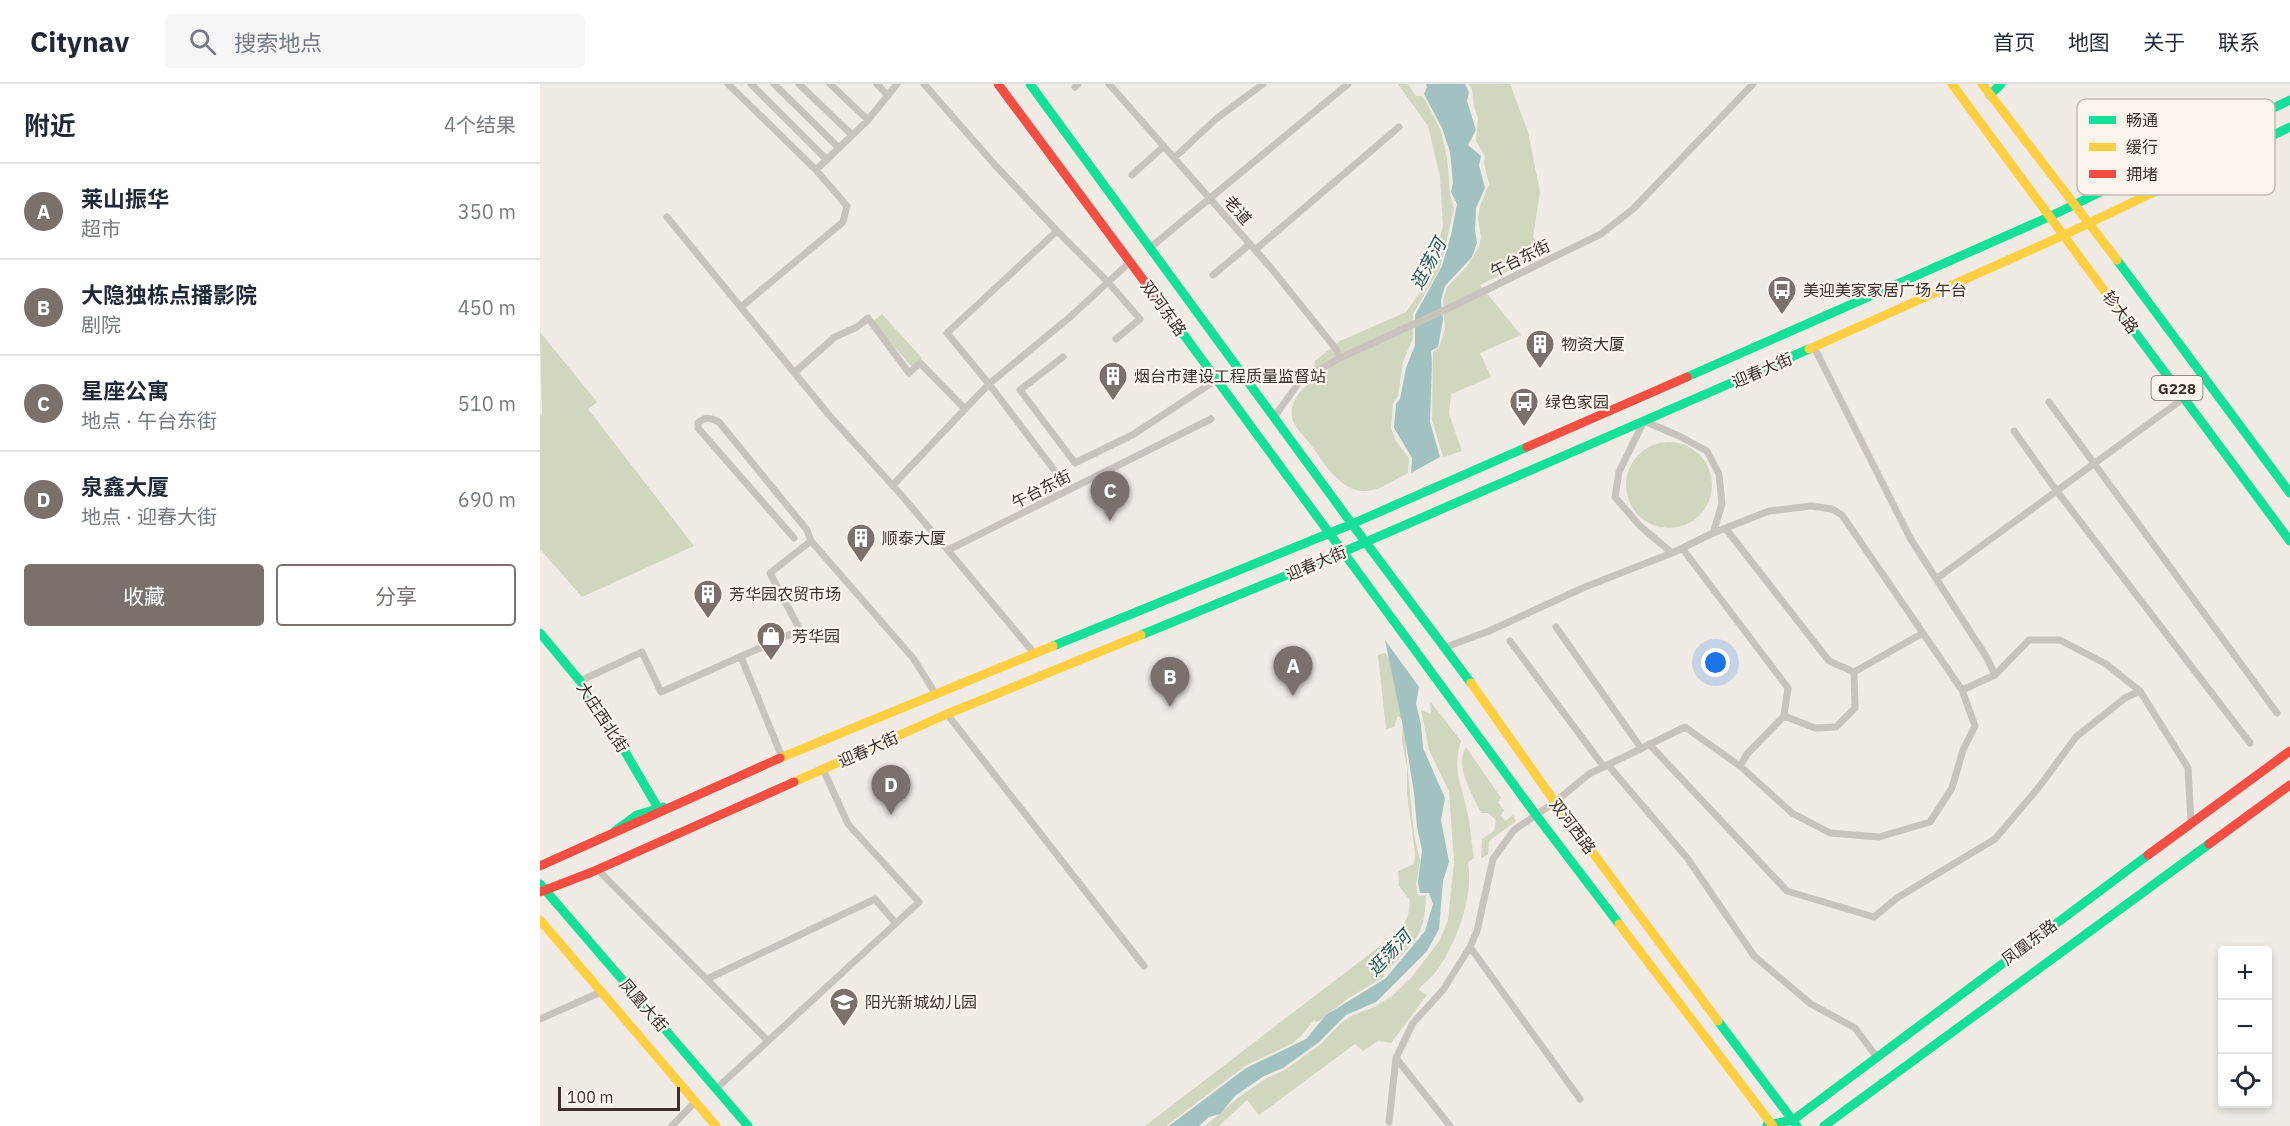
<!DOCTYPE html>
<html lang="zh">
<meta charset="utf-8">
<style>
:root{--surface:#fff;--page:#f6f6f7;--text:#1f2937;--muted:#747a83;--line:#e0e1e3;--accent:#7a716c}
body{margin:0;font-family:"IBM Plex Sans","Noto Sans SC",sans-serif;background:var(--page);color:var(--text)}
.controls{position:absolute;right:18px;bottom:18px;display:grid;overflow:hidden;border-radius:6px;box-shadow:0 3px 9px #0003}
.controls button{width:54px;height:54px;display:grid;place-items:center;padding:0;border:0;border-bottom:2px solid var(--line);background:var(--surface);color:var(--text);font:30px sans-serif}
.scale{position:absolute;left:18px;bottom:15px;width:122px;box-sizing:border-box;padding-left:6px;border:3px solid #3b302b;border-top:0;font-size:16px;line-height:21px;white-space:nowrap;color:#3b302b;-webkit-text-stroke:4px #fbf5ee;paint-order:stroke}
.you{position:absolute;left:1176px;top:579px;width:21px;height:21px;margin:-15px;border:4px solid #fff;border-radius:50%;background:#1a73e8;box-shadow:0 0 0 9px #1a73e833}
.badge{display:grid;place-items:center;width:39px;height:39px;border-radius:50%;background:var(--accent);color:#fff;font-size:20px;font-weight:700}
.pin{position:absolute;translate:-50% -50px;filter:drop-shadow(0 2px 3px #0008)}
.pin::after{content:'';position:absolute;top:32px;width:21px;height:18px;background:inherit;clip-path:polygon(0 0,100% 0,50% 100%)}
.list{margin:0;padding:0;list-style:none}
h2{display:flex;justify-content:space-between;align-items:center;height:78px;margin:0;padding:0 24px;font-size:26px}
h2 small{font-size:20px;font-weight:400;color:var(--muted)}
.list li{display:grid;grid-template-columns:39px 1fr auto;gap:18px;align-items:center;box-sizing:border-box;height:96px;padding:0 24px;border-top:2px solid var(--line)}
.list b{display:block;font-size:22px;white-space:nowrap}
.list p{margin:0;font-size:20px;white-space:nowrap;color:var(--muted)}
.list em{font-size:20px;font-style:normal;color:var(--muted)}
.actions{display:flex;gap:12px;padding:18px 24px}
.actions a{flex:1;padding:14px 0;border:2px solid var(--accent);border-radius:6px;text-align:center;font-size:21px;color:var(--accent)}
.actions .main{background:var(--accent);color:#fff}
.icon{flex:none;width:33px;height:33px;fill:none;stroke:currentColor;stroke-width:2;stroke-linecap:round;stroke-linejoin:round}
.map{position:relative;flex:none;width:1750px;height:1042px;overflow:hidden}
header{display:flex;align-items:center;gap:36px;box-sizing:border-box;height:84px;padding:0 30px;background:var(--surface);border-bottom:2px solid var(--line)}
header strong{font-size:28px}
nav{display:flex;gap:33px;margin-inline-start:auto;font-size:21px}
.search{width:420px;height:54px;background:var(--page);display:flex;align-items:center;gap:15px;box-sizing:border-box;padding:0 21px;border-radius:6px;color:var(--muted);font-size:22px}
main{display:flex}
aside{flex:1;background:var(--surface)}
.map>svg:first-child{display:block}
.green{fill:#d1d6bf}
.water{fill:#a1c2c1}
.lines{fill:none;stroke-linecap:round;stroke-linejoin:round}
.street{stroke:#c9c3be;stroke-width:7}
.fast{stroke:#16e098;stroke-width:9}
.slow{stroke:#ffcf43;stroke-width:9}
.jam{stroke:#f24e42;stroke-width:9}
.labels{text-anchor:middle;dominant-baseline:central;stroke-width:4.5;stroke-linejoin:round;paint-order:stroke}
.shield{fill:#fbf5ee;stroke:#756b66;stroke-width:1.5}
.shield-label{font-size:15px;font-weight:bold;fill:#3b302b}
.street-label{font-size:16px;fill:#3b302b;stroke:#fbf5ee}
.poi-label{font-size:16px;fill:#3b302b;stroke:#fbf5ee;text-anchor:start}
.water-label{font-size:18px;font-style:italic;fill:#1f5a5e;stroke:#fbf5ee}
.key{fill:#fbf5ee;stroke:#c1bab4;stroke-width:1.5}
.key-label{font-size:16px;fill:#3b302b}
</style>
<header>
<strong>Citynav</strong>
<div class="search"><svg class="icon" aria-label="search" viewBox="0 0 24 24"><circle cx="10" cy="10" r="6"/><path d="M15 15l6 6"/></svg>搜索地点</div>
<nav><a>首页</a><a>地图</a><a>关于</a><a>联系</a></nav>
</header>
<main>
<aside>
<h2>附近<small>4个结果</small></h2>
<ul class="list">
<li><span class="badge">A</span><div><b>莱山振华</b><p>超市</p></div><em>350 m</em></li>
<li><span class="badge">B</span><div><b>大隐独栋点播影院</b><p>剧院</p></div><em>450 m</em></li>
<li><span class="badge">C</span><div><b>星座公寓</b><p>地点 · 午台东街</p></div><em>510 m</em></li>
<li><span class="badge">D</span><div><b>泉鑫大厦</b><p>地点 · 迎春大街</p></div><em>690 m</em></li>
</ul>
<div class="actions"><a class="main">收藏</a><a>分享</a></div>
</aside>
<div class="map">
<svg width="1750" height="1042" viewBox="0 0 1750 1042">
<rect width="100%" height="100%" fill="#f0ebe5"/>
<path class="green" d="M858,0h10l8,12h7l18,35 6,26 3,38 4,14 -14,59 -27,46v24l-10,24 -5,34 -5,7 -2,25 5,13 13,17 -1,15c-13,6 -28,18 -43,18 -26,1 -43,-32 -57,-50 -4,-5 -11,-12 -14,-18 -8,-17 6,-34 19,-42l2,-20 25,-20 66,-29 14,-20 15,-38 8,-28 -3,-49 -12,-51z
M929,0h41l18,48 12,60 -7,45 10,17 -63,31 41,50 -41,18 11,24 -40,17 -2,20 13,37 -19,6 -11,-37 1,-68 6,-4 6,-20 -2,-28 4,-13 21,-22 11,-18 2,-10 -3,-19 2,-12 9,-22 -5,-21 1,-7 -9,-15 2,-24 -4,-10 -2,-18z
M342,230l40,44 -10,9 -40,-45z
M0,248l57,70 -9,7 106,137 -112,51 -42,-48v-133l2,-2z
M1086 401a43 43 0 1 1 86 0a43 43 0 1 1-86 0Z
M845,569l8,12 14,53 -1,34 8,82 6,27 -4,24 2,11 8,-1c-1,41 -10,44 -37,74l-5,2v6l-37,22 -29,23 -4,-2 -13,16 -8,7 -48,23 -79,60h-21l252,-193c10,-10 12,-19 13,-33l-11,-14 -1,-15 16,-7 1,-11 -8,-59v-27l-5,-26 1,-22 -5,-3 -4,11 -8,2 -8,-74z
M890,617l31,40c-9,29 0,42 6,70 4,15 4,31 7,47l-6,4c6,34 -11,79 -30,107 -5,7 -13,14 -20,20l9,6 -36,48 -13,-2 -15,10 -8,-7 -96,71 -12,-15 -28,26h-14l34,-29 28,-19 18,-8 36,-26 20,-21 12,-8 21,-8 18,-11 19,-18 29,-38 8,-20 6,-58 -5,-71 -20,-41 -8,-40 10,4z
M926,663l35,51 -3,4 6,8 -3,6 4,5 8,-6 3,6 -27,20 -1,14 -7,3 1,-19 12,-8 2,-11 -8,-7h-7c-8,-18 -27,-47 -15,-66z"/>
<path class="water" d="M886,0h39l4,8 -2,9 9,29 -8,15 13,11 -2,9 6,23 -9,20 -1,22 2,13 -5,14 -27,29 -4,14 2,20 -5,27 -7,4 1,12 -2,59 10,35 -29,16 1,-15 -18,-30 2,-24 4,-5 6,-31 9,-23v-30l27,-49 9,-31 6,-31 -6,-12 2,-9 -3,-31 -8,-24 -18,-34 3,-7z
M845,556l34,47 -3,17 5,20 2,24 22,50 -4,22 8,42 -6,19 -4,48 -12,22 -51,51 -30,13 -28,28 -35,25 -19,8 -29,20 -15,18 -11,3 -10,9h-30l77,-58 60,-29 20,-24 60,-37 39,-47 8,-27 -4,-11h-9l-2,-11 4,-32 -5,-23 -3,-34 -9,-56z"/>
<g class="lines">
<path class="street" d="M188,0l88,86 31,36 -4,16 -102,85
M211,0l76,76
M234,0l65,64
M259,0l53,51
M290,0l38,36
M337,0l11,12
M384,0l71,81 62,66 -110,102 42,51 81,-67 38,-35 -51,-51
M569,0l162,184 65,81 4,9
M535,3l3,-3
M634,74l42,-39 47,-35
M276,86l52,-50 29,-36
M592,91l32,-29
M127,133l162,198 75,83 130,155
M611,163l197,-163
M715,166l144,-123
M673,191l37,-31
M576,255l24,-20 -32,-37 22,-20
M523,273l-43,33 55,73 59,-29 82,-54
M255,288l40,-35 22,-10 11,-9 41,55 11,-10 45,46 -72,76
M1509,318l228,311
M425,325l24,-25 75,99
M735,332l25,-35 40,-23 109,-50 152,-74 32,-25 120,-125
M1474,347l42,59 194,253
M1186,445l103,132 25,11 69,-39
M254,454l-96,-110v-5c8,-7 12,-5 21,-1l88,108 4,11 102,117 22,35
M408,466l263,-131
M1132,469l-32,-27 -25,-29 4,-25 25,-51 35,15 28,15 12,23 3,30 -9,29
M1396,495l248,-181
M1016,543l85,121
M970,557l94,126
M906,563l43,-16 96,-44 87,-34 41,-20 56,-22 42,-5 21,3 10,6 120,175 33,-15 -8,-17 -77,-120 -96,-191
M201,573l41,100
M40,597l62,-29 19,40 139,-62 -30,-57 41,-32
M1600,607l48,77 3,54
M407,630l197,252
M1244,632l31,12 21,-1 19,-19 -1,-36
M1109,660l138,147 87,26 23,-19 98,-59 44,-52 37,-50 49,-39 15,-7 -34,-27 -46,-24h-31l-34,35
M1068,681l80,94 66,97 57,48 44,24 21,28
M1200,682l52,47 38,20 49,4 51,-15 22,-34 11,-38 12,-24 -13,-36
M57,785l168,169
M930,863l110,152
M167,895l168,-80 18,21
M0,935l61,-27
M177,1004l202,-186 -71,-78 -25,-55
M849,1038l7,-64
M132,1042l23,-24
M910,1042l-54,-68 17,-35 30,-33 27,-43 7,-16 16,-72 21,-29 41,-28 34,-28 96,-47 55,39 7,-12 37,-38 4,-28 -106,-140"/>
<path class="fast" d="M490,0l322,440 119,159
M1450,11l11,-11
M1612,109l138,-66
M1577,176l173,233
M1577,224l173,233
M633,236l363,495 83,109
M1147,293l364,-161 239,-116
M0,549l40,48 30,45 48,82
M601,551l202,-83 466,-203
M513,562l299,-122 175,-77
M75,747l22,-16 26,-8
M0,800l208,242
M1178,937l79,105
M1227,1041l26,-5 355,-265
M1284,1042l385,-282"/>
<path class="slow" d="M1412,0l165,224
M1442,0l135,176
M1269,265l255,-114 88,-42
M931,599l84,119 163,219
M240,674l273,-112
M254,698l153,-68 194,-79
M0,836l176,206
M1079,840l154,202"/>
<path class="jam" d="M458,0l175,236
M987,363l160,-70
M1669,760l81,-59
M1608,771l142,-104
M0,782l240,-108
M0,808l52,-20 202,-90"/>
</g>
<defs>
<g id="bus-pin" transform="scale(1.5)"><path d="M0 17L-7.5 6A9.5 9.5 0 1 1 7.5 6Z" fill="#7a716c" stroke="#fbf5ee"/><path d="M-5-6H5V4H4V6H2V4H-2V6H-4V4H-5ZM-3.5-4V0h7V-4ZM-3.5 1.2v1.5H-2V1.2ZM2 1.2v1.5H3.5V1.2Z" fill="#fff"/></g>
<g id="building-pin" transform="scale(1.5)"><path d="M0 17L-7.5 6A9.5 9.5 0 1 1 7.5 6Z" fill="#7a716c" stroke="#fbf5ee"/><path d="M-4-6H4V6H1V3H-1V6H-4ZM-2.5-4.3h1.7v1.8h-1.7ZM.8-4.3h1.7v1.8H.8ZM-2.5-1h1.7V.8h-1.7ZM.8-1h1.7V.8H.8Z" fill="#fff"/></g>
<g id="shop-pin" transform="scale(1.5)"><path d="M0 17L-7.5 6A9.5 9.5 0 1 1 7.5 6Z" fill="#7a716c" stroke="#fbf5ee"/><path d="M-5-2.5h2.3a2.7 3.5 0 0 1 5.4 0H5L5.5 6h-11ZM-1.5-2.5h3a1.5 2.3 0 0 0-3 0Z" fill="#fff"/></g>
<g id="school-pin" transform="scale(1.5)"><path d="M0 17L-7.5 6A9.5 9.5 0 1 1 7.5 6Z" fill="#7a716c" stroke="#fbf5ee"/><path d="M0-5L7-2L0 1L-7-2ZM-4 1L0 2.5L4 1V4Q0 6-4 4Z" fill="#fff"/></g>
</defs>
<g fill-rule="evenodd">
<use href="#bus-pin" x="1242" y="206"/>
<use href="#building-pin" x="1000" y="260"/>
<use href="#building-pin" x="573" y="292"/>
<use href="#bus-pin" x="984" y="318"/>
<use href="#building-pin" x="321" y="454"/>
<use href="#building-pin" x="168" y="510"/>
<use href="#shop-pin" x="231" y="552"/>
<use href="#school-pin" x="304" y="918"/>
</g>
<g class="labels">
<rect class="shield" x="1611.5" y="292" width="51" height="24" rx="4.5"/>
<g class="shield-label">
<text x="1637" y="304">G228</text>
</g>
<g class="street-label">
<text transform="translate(698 126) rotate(49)">老道</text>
<text transform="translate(980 174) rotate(-26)">午台东街</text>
<text transform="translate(624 224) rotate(54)">双河东路</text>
<text transform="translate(1581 228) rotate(54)">轸大路</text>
<text transform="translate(1222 286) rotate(-23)">迎春大街</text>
<text transform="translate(501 405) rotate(-27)">午台东街</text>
<text transform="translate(776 479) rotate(-23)">迎春大街</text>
<text transform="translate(63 633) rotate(57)">大庄西北街</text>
<text transform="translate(328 665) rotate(-24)">迎春大街</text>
<text transform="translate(1033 742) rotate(53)">双河西路</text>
<text transform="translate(1489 858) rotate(-37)">凤凰东路</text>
<text transform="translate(104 921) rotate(49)">凤凰大街</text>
</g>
<g class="poi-label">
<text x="1263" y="206">美迎美家家居广场 午台</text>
<text x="1021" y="260">物资大厦</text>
<text x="594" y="292">烟台市建设工程质量监督站</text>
<text x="1005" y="318">绿色家园</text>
<text x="342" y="454">顺泰大厦</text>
<text x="189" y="510">芳华园农贸市场</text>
<text x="252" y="552">芳华园</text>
<text x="325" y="918">阳光新城幼儿园</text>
</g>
<g class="water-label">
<text transform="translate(888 180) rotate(-62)">逛荡河</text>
<text transform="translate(849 869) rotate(-47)">逛荡河</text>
</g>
</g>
<rect x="1537" y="15" width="198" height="96" rx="9" class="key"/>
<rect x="1549" y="32" width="27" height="8" fill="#16e098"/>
<rect x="1549" y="59" width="27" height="8" fill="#ffcf43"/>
<rect x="1549" y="86" width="27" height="8" fill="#f24e42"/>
<g class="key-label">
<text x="1586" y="42">畅通</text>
<text x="1586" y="69">缓行</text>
<text x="1586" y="96">拥堵</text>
</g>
</svg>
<div class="controls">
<button>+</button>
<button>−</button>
<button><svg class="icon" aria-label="locate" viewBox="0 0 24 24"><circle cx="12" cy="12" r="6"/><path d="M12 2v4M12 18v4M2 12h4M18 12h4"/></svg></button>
</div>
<div class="scale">100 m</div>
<div class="you"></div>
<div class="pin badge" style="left:753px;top:612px">A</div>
<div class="pin badge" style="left:630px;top:623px">B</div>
<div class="pin badge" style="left:570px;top:437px">C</div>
<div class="pin badge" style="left:351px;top:731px">D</div>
</div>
</main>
